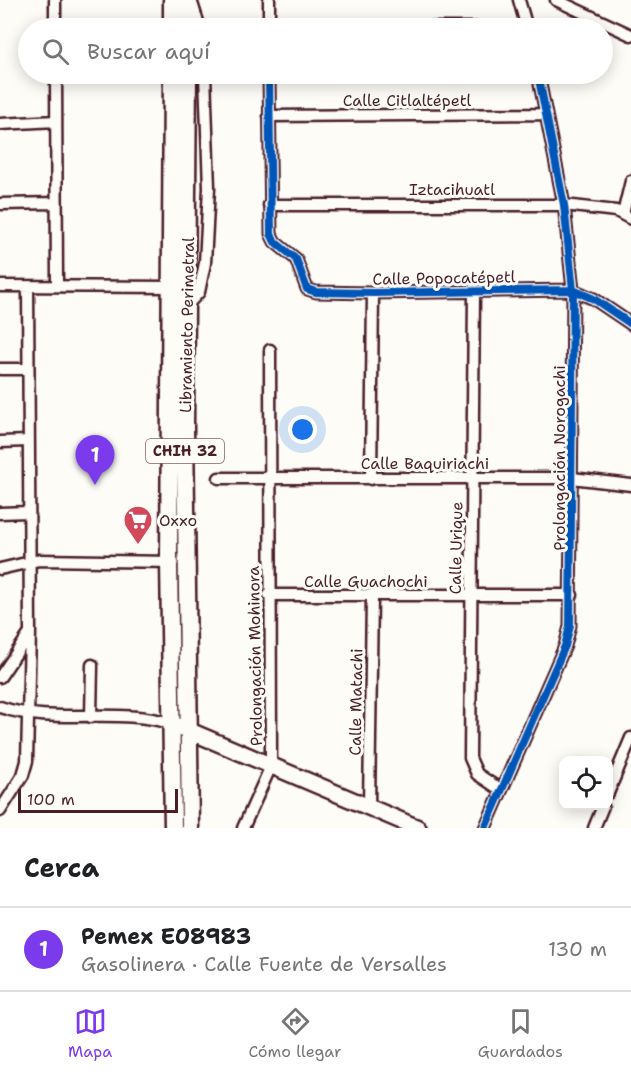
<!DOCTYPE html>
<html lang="es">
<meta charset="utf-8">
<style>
:root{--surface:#fff;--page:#f6f6f6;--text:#202124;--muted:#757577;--line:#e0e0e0;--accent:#7c3aed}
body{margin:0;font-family:"Shantell Sans",sans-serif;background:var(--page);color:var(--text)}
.controls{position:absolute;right:18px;bottom:18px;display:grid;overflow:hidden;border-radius:12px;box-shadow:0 3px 15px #0003}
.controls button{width:54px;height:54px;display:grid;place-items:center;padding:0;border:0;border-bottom:2px solid var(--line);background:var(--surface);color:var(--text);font:30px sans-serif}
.scale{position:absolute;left:18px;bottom:15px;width:160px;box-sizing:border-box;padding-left:6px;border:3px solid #4a1f2b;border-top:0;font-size:16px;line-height:21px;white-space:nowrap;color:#4a1f2b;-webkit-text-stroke:4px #fdfcf7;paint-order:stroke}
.you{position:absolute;left:303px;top:430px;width:21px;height:21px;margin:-15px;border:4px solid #fff;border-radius:50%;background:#1a73e8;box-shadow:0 0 0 9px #1a73e833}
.badge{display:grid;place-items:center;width:39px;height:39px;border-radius:50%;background:var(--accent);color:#fff;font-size:20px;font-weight:700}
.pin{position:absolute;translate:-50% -50px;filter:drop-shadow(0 2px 3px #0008)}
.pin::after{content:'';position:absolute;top:32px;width:21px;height:18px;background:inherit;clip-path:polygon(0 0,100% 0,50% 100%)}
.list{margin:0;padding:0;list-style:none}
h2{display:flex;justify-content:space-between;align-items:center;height:78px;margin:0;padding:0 24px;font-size:26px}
h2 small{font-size:20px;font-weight:400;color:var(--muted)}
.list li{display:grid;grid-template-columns:39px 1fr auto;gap:18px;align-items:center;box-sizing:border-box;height:84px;padding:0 24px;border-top:2px solid var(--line)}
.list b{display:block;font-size:22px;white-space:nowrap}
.list p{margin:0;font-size:20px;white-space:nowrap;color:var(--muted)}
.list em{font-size:20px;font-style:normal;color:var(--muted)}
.icon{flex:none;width:33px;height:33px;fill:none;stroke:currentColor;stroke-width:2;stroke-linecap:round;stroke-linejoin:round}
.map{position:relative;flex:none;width:631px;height:828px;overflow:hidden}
.search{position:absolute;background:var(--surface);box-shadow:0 3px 15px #0003;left:18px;right:18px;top:18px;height:66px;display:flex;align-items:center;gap:15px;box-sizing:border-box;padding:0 21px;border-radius:33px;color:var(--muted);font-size:22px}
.sheet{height:162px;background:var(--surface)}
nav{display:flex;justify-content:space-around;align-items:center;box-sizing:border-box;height:84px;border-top:2px solid var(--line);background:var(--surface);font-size:16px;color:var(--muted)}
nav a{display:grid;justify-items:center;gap:3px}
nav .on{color:var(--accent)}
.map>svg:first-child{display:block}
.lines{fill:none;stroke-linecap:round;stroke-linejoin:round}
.street-casing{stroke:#4a1f2b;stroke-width:15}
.secondary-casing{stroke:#4a1f2b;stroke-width:20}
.primary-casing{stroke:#4a1f2b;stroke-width:21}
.street{stroke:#fdfcf7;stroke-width:10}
.secondary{stroke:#fdfcf7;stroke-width:15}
.primary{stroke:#fdfcf7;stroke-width:16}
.cycleway-casing{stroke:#fdfcf7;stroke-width:11}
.cycleway{stroke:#0057b8;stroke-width:8}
.labels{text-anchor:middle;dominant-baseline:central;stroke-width:6;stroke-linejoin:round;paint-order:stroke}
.shield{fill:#fdfcf7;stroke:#806168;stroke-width:1.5}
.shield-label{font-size:15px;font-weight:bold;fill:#4a1f2b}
.street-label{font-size:16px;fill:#4a1f2b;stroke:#fdfcf7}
.poi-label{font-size:16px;fill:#4a1f2b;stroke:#fdfcf7;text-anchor:start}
</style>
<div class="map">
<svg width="631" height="828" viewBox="0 0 631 828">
<rect width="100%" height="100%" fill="#fdfcf7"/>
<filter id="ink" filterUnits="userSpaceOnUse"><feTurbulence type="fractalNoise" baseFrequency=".0167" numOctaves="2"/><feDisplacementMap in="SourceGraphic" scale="12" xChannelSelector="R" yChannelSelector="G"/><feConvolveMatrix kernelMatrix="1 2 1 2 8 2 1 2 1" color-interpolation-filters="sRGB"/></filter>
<g filter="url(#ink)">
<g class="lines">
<g class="street-casing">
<path id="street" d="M55,0v28
M191,0l9,28
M519,0l8,28
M556,0l75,35
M269,28h123
M269,28v-28
M421,28h105
M56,74l1,212
M269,74l2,160 4,8 21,17 11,30 9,3 57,1 200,-3 21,9 37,25
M269,116l277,-2
M0,124l56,-3
M0,204l56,-1
M269,205h295l52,6 15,8
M623,214l8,-33
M0,286l174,1
M474,292l-4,466 7,16 24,16
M187,305l12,-13 6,-29 4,-75 -4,-114
M0,369h27
M0,442l28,-1
M219,478h353l59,7
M371,479l2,-186
M0,513l27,-1
M0,569l39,-9 134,2
M269,595h303
M0,677l30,-44
M0,707c56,19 117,-1 173,17
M91,717l1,-52
M608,793l23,-55
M369,807l3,-210
M0,811l23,-36 4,-14 3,-129 -2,-345
M243,828l28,-62 -1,-416
M485,828l80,-182 5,-20 3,-336 -9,-85 -26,-131
M594,828l9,-22"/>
</g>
<g class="secondary-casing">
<path id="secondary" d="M178,726l240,102"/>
</g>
<g class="primary-casing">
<path id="primary" d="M172,0v28
M187,0l1,28
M172,74l-3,488 4,266
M188,74l-3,354 5,400"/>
</g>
<use href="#street" class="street"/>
<use href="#secondary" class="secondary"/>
<use href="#primary" class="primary"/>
<g class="cycleway-casing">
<path id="cycleway" d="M269,74l2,160 4,8 21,17 11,30 9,3 57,1 200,-3 21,9 37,25
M485,828l80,-182 5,-20 3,-336 -9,-85 -26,-131"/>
</g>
<use href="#cycleway" class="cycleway"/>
</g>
</g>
<defs>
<g id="supermarket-pin" transform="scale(1.5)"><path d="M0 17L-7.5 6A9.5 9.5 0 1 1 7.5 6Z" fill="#d1495b" stroke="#fdfcf7"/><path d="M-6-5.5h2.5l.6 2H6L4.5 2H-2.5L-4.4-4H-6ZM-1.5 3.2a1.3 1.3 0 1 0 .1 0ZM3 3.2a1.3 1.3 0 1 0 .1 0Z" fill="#fff"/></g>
</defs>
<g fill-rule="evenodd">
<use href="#supermarket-pin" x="138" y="520"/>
</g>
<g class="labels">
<rect class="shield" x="146" y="439" width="78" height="24" rx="4.5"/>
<g class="shield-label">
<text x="185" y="451">CHIH 32</text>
</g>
<g class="street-label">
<text x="407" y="100">Calle Citlaltépetl</text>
<text x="452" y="189">Iztacihuatl</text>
<text transform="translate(444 278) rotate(-1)">Calle Popocatépetl</text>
<text transform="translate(187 325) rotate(-89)">Libramiento Perimetral</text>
<text transform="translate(559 458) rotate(-90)">Prolongación Norogachi</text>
<text x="425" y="463">Calle Baquiriachi</text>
<text transform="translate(456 548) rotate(-89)">Calle Urique</text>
<text x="366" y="581">Calle Guachochi</text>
<text transform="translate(255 656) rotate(-91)">Prolongación Mohinora</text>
<text transform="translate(356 702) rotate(-89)">Calle Matachi</text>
</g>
<g class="poi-label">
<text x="159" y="520">Oxxo</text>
</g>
</g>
</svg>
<div class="controls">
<button><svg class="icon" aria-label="locate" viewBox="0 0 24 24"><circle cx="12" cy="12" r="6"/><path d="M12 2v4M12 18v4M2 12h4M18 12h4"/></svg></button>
</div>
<div class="scale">100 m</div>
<div class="you"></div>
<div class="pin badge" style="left:95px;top:485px">1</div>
<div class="search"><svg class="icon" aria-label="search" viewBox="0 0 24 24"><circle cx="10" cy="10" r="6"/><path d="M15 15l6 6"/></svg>Buscar aquí</div>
</div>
<section class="sheet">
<h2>Cerca<small></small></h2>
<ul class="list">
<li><span class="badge">1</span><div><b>Pemex E08983</b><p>Gasolinera · Calle Fuente de Versalles</p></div><em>130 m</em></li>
</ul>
</section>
<nav>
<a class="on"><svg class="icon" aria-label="map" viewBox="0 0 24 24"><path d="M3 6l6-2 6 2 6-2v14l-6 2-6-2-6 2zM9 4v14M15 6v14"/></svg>Mapa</a>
<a><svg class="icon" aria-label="directions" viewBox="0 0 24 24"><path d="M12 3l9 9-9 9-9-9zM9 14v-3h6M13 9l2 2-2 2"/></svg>Cómo llegar</a>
<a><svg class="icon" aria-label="saved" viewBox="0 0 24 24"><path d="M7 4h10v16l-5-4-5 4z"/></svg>Guardados</a>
</nav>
